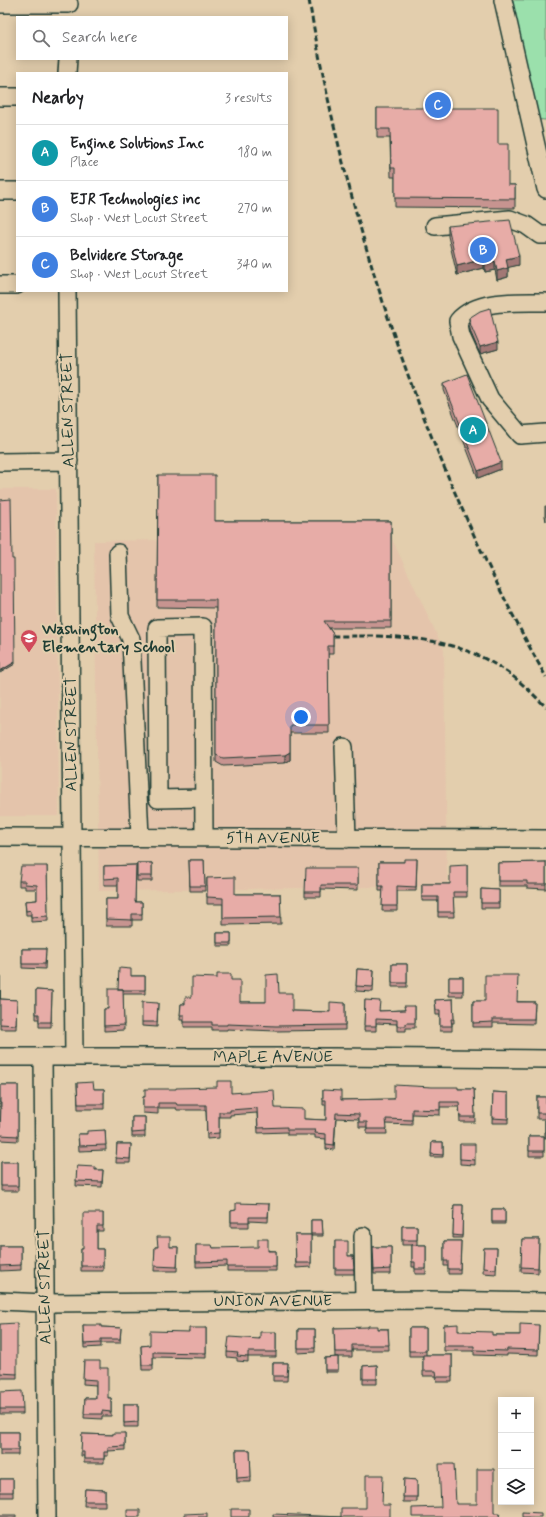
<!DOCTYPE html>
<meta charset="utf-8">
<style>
:root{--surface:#fff;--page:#f2f2f2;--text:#202124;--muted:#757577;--line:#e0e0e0;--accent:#d1495b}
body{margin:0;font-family:Mynerve,sans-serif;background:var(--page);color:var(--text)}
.controls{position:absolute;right:12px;bottom:12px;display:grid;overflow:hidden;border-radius:0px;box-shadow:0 2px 10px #0003}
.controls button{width:36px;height:36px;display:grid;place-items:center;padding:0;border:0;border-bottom:1px solid var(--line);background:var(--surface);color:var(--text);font:20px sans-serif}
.you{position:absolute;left:301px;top:717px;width:14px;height:14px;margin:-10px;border:3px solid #fff;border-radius:50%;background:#1a73e8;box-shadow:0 0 0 6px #1a73e833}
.badge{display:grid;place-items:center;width:26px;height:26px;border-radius:50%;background:var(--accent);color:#fff;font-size:13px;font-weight:700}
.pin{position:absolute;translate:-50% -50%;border:2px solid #fff;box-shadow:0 1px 4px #0006}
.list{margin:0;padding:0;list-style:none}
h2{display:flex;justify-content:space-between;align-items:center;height:52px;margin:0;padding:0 16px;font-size:17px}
h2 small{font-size:13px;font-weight:400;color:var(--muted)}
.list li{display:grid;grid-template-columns:26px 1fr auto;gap:12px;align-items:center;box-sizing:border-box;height:56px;padding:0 16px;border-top:1px solid var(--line)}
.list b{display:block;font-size:15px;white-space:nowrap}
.list p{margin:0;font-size:13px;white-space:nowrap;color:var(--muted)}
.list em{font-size:13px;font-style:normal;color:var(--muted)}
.icon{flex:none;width:22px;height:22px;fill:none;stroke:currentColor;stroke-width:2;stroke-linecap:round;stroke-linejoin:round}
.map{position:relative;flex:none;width:546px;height:1517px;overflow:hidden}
.search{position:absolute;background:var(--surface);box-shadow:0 2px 10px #0003;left:16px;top:16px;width:272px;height:44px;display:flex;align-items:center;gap:10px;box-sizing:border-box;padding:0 14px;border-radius:0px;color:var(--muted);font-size:15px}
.panel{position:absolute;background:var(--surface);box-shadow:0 2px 10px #0003;left:16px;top:72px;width:272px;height:220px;border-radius:0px}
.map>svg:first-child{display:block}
.built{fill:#e4c4ab}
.green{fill:#9be0ac;stroke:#5d8e70}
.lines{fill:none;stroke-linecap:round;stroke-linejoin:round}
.minor-casing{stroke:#1f3d34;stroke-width:20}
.minor{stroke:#e3cead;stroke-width:17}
.rail{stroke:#1f3d34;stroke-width:3;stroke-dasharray:6 3;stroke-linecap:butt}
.wall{fill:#c79490;stroke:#1f3d34}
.shaded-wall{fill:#a27875;stroke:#1f3d34}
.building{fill:#e7aca7;stroke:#1f3d34}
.labels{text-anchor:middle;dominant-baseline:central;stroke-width:4;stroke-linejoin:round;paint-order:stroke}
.street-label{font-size:16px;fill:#1f3d34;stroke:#e3cead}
.poi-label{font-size:16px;font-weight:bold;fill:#1f3d34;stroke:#e3cead;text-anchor:start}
</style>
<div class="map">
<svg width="546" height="1517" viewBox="0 0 546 1517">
<rect width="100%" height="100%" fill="#e3cead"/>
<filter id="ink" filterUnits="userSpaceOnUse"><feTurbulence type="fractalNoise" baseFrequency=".025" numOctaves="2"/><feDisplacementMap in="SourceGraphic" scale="8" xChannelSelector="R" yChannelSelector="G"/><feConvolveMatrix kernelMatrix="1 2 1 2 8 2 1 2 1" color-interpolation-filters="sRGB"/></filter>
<g filter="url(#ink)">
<path class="built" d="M0,489h56l3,327h-59z
M391,537l53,113 3,236 -348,5 -5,-350z"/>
<path class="green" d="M503,0h43v120l-16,-1z"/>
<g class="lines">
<g class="minor-casing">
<path id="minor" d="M503,0l43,189
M0,4h69
M67,73l1,-14
M0,97h17
M0,191h17
M435,226l75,-7 16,6 14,10h6
M0,285h17
M67,291l7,766
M546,302c-26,0 -70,-3 -88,19l3,15 29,63 30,36 26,-2
M0,462l69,-1
M118,553l2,63 11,23 9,198
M344,747l3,92
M204,798l-46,1 -1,-171 46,-1 1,211
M0,837l546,2
M0,1057h335l211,2
M43,1057l4,460
M363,1236l1,64
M0,1301l45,2 384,-3 117,2"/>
</g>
<use href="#minor" class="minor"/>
<path class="rail" d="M309,0c40,237 120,467 237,677
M323,636c68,0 128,-4 187,38 13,10 25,22 36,33"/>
</g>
<path class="wall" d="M377,108l121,36 10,41h7v23l-120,-1v-30h-4l-1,-39h-13z
M448,226l71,39 -11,2v10l-11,3 -2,-10 -10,2 -1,-4 -27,7 -9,-39z
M469,318l29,31 -18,5 -9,-21 -2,-8z
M444,383l57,86 -23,9 -34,-88z
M158,475l57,46h176v107h-62l4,6v20h-5l1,79h-39v27l-5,3 -62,3 -7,-4v-154l-59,-1z
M545,506h1v15l-1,-5z
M417,859l-1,32h-19v20h-15l1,-20h-4v-29h25z
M189,860h15l1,31h-15z
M546,862v27l-19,-1v-2h-29v-23z
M137,863h15v18h-15z
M136,865l-1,37h7v18h-10v6h-26v-27h12v-14h-14v-19z
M467,865v32h-14l1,20h-16v-16h-16v-17h28z
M47,866l1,55 -17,1v-7h-5l-1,-14 12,-1v-11h-12v-3h-6v-5z
M358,868v22l-37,-1v8h-16v-5z
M207,878l28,16h45l1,30 -58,1v-21h-16z
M481,889l18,1v18h-18z
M217,933h14v13h-14z
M22,949h24l-1,20 -23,-1z
M392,964h15v23h-15z
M357,969l17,1 -1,22 -17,-1z
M0,976v23l17,1 -1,29h-16z
M131,976h14v18h-22l1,36 -20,1v-22h4l10,-20z
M449,977h14v19h-14z
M231,980l9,22h26l13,-9 13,18 38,1 15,-9v27l-69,1 -49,-2v1h-15v-3h-28v-7h-4l1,-16h4l7,-7z
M36,990l16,1 -1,36h-12v-8h-3z
M453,999l1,24h-2v8h-12v-16h-4l-1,-15z
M365,1000l15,11 24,-1 11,-4v22h-9v3h-9v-7l-21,-1v8h-12z
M473,1001l62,1 -1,22 -41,-1v4h-20z
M158,1003l-1,24 -15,-1v-4z
M77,1083l17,6h10v20h-26z
M0,1085h18v56l-18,-1z
M458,1089h16l1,33h-15l-1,-15h-19v8l-28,-1v11l-26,-1 1,10h-20v-7h-8v-8l-23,-1 -2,32 -8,-1v-10l-11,-1v-3h-28v-3l-29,1 -1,-20 -27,2v2h-11v21l-12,1 -1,-29h-29l-1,-2h-18v6l-15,-1v-16l88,-4 44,15 29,11 22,1v-15h-3v-15l18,10 53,-1z
M493,1092l15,1v30h-16z
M537,1097h9v41h-1v-19h-8z
M132,1117h13v20h-13z
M105,1130l1,20 -27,1 -1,-17h9z
M529,1136h15v20h-15z
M432,1142h11v15h-12z
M117,1144h14l-1,19h-14z
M460,1144l15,16v5l-15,-1z
M1,1162h17v29h-17z
M77,1166l18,4h8l-1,17 -26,-1z
M269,1204l-1,18 -19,-1v6h-18v-16l5,-1z
M454,1205h9l-1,33h-9z
M492,1209h13v15h-13z
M103,1213v18h-6v18h6v22h-22v-22h2z
M311,1220h11l1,16h-12z
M402,1226h15v19h-15z
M295,1235h16v32l-15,1z
M522,1239h17l-1,34 -17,-1z
M335,1241l13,15h5l1,18h-19z
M444,1241h17l-1,33h-12v-8h-4z
M196,1245l17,3 63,3v20h-49v-5l-31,1z
M412,1245h14v29h-11v-7h-3z
M0,1246h21v24l-21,1z
M155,1247h23l-1,24h-23z
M373,1247h18v27h-17z
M484,1248h13l-1,26 -13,-1z
M0,1324l17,50v4h-17z
M83,1325l18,2 20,1 -1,15h-19v4l-17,1z
M444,1325l14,6 34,4h28l19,-10 -1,30 -31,-1v2l-33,-1v-4h-30z
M206,1328v30l-53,-1v13h-11l-1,-24 9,-1 39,-13z
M334,1328l54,1 1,21h-37v7h-17z
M409,1328h17v27h26v27h-15l-1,-6h-13v-20h-14z
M298,1329h17v23l-17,1z
M276,1332v25h-28v5l-11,-1v-3l-10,-1v-5z
M338,1357v15h-13v-14z
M84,1361l16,7 8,30h3v18h-9v3l-18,-1 1,-20h11v-13l-13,-1z
M273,1363h15l-1,18h-14z
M377,1365v19h-14v-18z
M0,1392l23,17v5h-23z
M124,1404h14v23h-14z
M0,1432h18v23h-18z
M125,1433v17l-17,1v5h-4v7h-20v-7h-3l1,-22 31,1z
M236,1450h14l1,32h-14z
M0,1479h13v18h-13z
M404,1479l13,1v22h-14z
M85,1489l20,1v16h-21z"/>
<path class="shaded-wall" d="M519,256v9l-13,3v-9z
M484,259v9l-27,7v-9z
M495,261v9l-10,2v-9z
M508,268v9l-11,3v-9z
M498,342v7l-18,5v-7z
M501,462v7l-23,9v-7z
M15,662v2l-15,9v-2z
M290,752v8l-5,3v-8z"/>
<path class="building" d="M377,108h121v36h10v41h7v14l-120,-1v-30h-4l-1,-39h-13z
M510,220l9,36 -13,3 2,9 -11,3 -2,-10 -10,2 -1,-4 -27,7 -9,-40z
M490,308l8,34 -18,5 -9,-21 -2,-8 11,-7z
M467,374l34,88 -23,9 -34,-88z
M158,475h57v46h176v100h-67l9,13v12h-5l1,79h-39v27l-5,3 -62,3 -7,-3v-155h-59z
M11,499l1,60h2l1,103 -15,9v-171z
M404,859h13l-1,28 -19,-1v20h-15l1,-20h-4v-24h25z
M189,860h15l1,26h-15z
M546,862v22h-19v-3h-29v-18z
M137,863h15v13h-15z
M136,865l-1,37h7v12h-10v6l-26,-1v-20h12v-21l-14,1v-13z
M467,865v27h-14l1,20h-16v-15h-16v-13h28v-18z
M21,866h26l1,50 -17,1v-7l-5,1 -1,-10 12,-1v-15l-12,-1v-3h-6z
M306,868h52v17h-37v7h-16z
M235,877v17h45l1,23 -58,1v-20l-16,-1v-19z
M481,889l18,1v13h-18z
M217,933h14v10h-14z
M22,949h24l-1,15h-23z
M392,964h15v19h-15z
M119,968l12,1v7h14v14h-22v-1h-5z
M357,969l17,1 -1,17 -17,-1z
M217,974h14v6h9v22h26v-27l12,-1 1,19h13v18l38,1v-10l15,1v22l-69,1 -49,-2v1h-15v-3h-28v-7h-4l1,-11h4v-7h7v-20l25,1z
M485,975h33l-1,27h18l-1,17h-41v3l-20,1v-22h12z
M0,976v23l17,1 -1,25 -16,-1z
M449,977h14v14h-14z
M108,989h15l1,36 -20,1v-17h4z
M36,990l16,1 -1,31h-12v-8h-3z
M453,999l1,20h-3l1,7h-12v-16h-4l-1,-10z
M365,1000l15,1 -1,10 26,-1 -1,-4h11v17h-9v3h-9v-6l-21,-1v7h-12z
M142,1002l16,1 -1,19h-15z
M217,1081h14v12l43,-3 1,18 29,1v10l22,1v-20h-3v-10l18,1v9l53,-1v-14l38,2h26v2h16l1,28h-15l-1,-15h-19v8l-28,-1v11l-26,-1 1,10h-20v-7h-8v-8l-23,-1 -2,32 -8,-1v-10l-11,-1 1,-3h-29v-3l-29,1 -1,-20 -27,2v2h-11v21l-12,1 -1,-29h-29l-1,-2h-18v5h-15v-11h2v-8h31v-1l41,-1z
M93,1082l1,7h10v15h-26l-1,-21z
M0,1085h18v51l-18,-1 1,-32h-1z
M493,1092l15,1v26l-16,-1z
M537,1097h9v35h-1v-19h-8z
M132,1117h13v15l-13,1z
M105,1130l1,15 -27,1 -1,-12h9v-3z
M529,1136h15v15h-15z
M432,1142h11v13l-12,-1z
M117,1144h14l-1,15 -14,-1z
M460,1144h15v16l-15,-1z
M1,1162h17v24h-17z
M77,1166l18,1v3h8l-1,12 -26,-1z
M236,1203l33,1 -1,13h-19v5h-18v-11l5,-1z
M454,1205h9l-1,31 -9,-1z
M492,1209h13v13h-13z
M83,1213h20v13h-6v23h6v17h-22v-17h2z
M311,1220h11l1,14h-12z
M402,1226h15v14h-15z
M295,1235h16v28h-15z
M157,1237h13v10h8l-1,20 -23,-1 1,-19h3z
M258,1239h10v12h8v16h-49v-6l-31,1v-17h16l1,3 45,-1z
M522,1239h17l-1,29 -17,-1z
M335,1241h13v15h5l1,13h-19z
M444,1241h17l-1,28h-12v-8h-4z
M412,1245h14v24h-11v-7h-3z
M0,1246h21v19l-21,1z
M373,1247h18v22l-17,1z
M484,1248h13l-1,21 -13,-1z
M17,1323v51l-17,-1v-49z
M458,1324v7l34,1v3h28v-11l19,1 -1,25 -31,-1v2l-33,-1v-4h-30v-21z
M83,1325h18v2l20,1 -1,11h-19v4l-17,1z
M368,1326h10v3h10l1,16h-37v7h-17l-1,-24 34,-1z
M189,1328h17v25l-53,-1v13h-11l-1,-19 9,-1v-14l39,1z
M409,1328h17v23h-17z
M298,1329h17v19h-17z
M260,1332h16v20h-28v5l-11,-1 1,-3 -11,-1 2,-15 31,2z
M423,1355h29v22h-15l-1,-6h-13z
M338,1357v13h-13v-12z
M84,1361h16v7h8v30h3v14l-9,-1v3h-18l1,-16h11v-18l-13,-1z
M273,1363h15l-1,13h-14z
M377,1365v14h-14v-13z
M22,1391l1,18h-23v-17z
M124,1404h14v18l-14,1z
M0,1432h18v18h-18z
M113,1433h12v13l-17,1v5h-4v7h-20v-7h-3l1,-18 31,1z
M236,1450h14l1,27 -14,1z
M439,1464h15l2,40h21v-35h17v44h6l-1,4h-87v-9l29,-1z
M366,1475h17l-1,30h8v12h-117v-3l68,3v-9h25z
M0,1479h13v13h-13z
M404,1479l13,1v17h-14z
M85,1489l20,1v11h-21z
M231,1509h18v8h-18z
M127,1510h13v7h-13z
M522,1512l19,1v4h-19z
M207,1513v4h-23v-3z
M0,1515h16v2h-16z"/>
</g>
<defs>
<g id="school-pin" transform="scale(0.9)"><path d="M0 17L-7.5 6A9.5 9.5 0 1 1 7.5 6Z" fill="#d1495b" stroke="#e3cead"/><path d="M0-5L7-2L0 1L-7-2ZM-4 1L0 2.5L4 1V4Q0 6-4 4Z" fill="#fff"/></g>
</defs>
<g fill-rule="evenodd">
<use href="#school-pin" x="29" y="638"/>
</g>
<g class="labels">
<g class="street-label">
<text transform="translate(68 410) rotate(-91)">ALLEN STREET</text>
<text transform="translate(71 734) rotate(-90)">ALLEN STREET</text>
<text x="273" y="838">5TH AVENUE</text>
<text x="273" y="1057">MAPLE AVENUE</text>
<text transform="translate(45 1287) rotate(-91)">ALLEN STREET</text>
<text x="273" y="1301">UNION AVENUE</text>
</g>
<g class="poi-label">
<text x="42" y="629">Washington<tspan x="42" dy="18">Elementary School</tspan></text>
</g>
</g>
</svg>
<div class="controls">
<button>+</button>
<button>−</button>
<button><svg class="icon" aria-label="layers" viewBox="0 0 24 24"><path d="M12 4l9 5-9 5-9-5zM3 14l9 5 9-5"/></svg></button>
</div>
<div class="you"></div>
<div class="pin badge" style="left:473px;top:430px;background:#0f9aa8">A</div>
<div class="pin badge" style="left:483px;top:250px;background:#3f7fe0">B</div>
<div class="pin badge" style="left:438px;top:105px;background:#3f7fe0">C</div>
<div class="search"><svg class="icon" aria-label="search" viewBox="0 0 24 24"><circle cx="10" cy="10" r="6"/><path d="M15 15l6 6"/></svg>Search here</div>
<section class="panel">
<h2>Nearby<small>3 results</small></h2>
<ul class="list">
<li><span class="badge" style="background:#0f9aa8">A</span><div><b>Engine Solutions Inc</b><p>Place</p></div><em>180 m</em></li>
<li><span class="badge" style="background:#3f7fe0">B</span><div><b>EJR Technologies inc</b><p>Shop · West Locust Street</p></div><em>270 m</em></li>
<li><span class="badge" style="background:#3f7fe0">C</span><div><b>Belvidere Storage</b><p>Shop · West Locust Street</p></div><em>340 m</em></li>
</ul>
</section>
</div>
